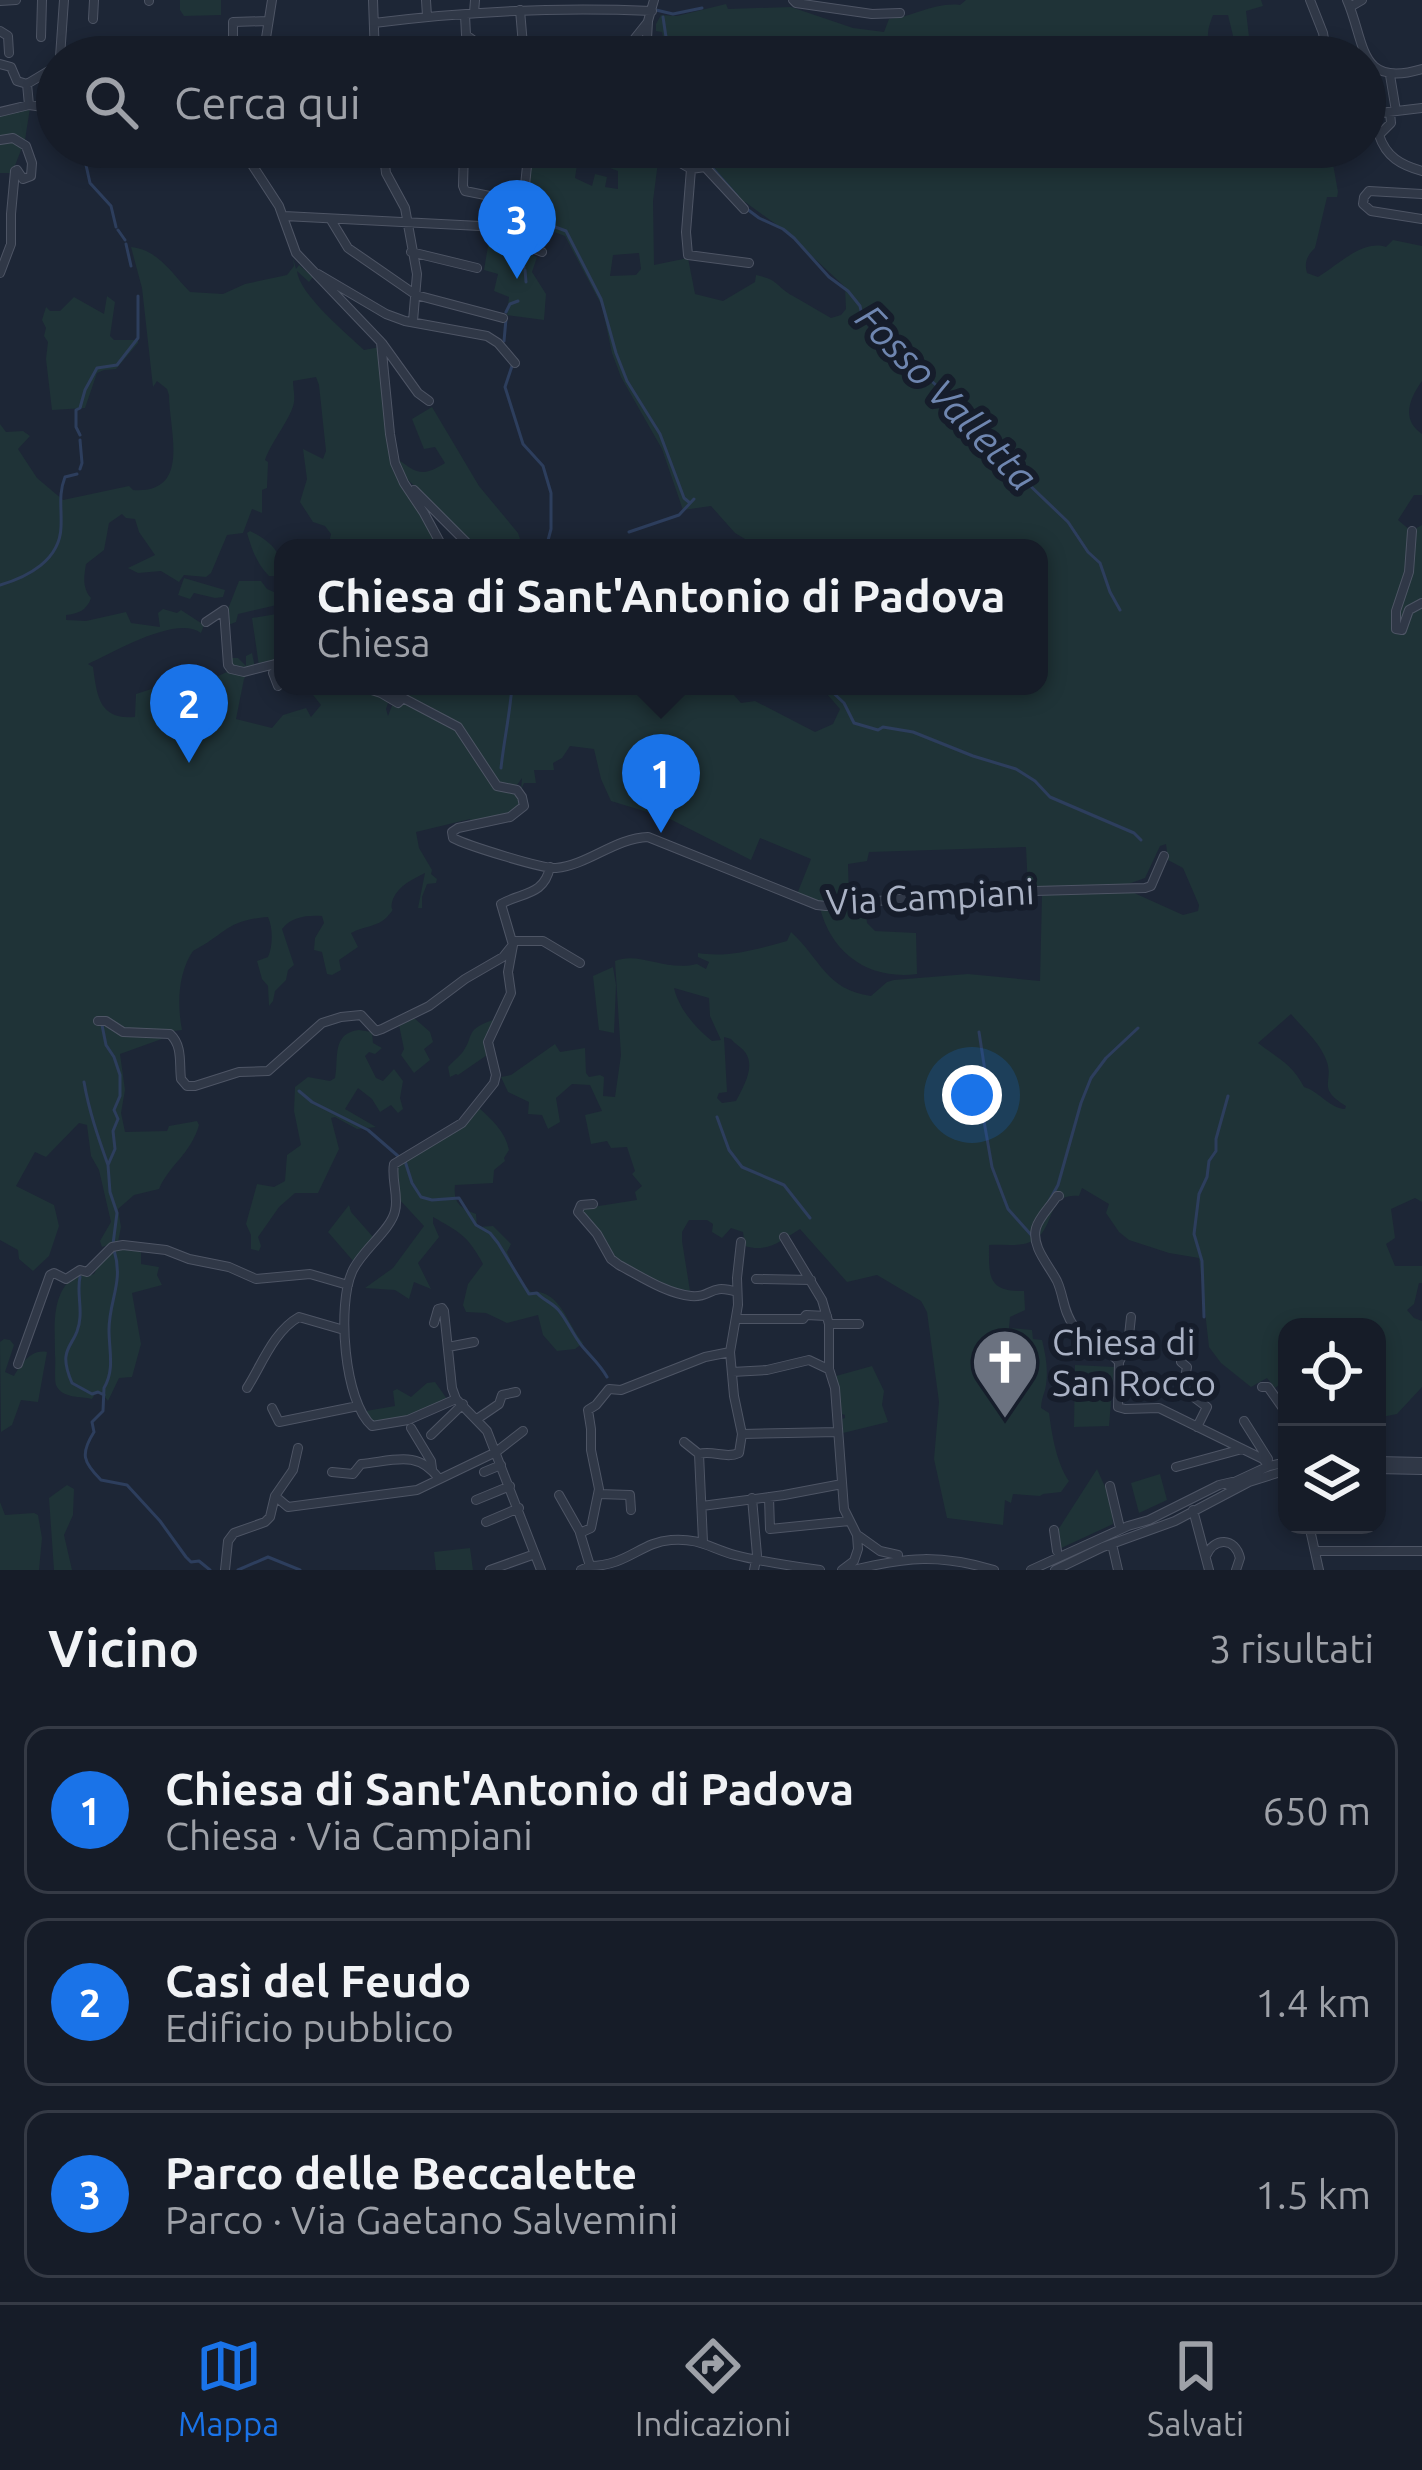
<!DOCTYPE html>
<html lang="it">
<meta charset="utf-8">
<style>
:root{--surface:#161c28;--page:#232934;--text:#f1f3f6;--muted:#9ea1a8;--line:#353a45;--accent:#1a73e8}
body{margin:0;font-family:Ubuntu,sans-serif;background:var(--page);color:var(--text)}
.controls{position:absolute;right:36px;bottom:36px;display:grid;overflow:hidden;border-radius:24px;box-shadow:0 6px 18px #0003}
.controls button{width:108px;height:108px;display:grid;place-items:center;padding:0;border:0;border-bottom:3px solid var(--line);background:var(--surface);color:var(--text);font:60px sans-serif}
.you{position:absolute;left:972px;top:1095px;width:42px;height:42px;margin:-30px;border:9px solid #fff;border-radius:50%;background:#1a73e8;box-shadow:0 0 0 18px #1a73e833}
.badge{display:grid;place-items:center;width:78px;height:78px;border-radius:50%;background:var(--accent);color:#fff;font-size:39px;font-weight:700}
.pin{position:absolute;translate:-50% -99px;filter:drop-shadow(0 3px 6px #0008)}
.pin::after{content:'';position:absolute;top:63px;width:42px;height:36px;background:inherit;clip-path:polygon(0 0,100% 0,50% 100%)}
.popup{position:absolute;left:274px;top:539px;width:774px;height:156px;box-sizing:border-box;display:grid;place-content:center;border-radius:24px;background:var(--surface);filter:drop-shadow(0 3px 9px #0005);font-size:39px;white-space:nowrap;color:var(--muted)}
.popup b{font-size:45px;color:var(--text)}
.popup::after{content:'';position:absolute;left:50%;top:100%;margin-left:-24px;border:24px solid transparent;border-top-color:var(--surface)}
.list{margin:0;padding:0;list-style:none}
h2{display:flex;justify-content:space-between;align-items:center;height:156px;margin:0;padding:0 48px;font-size:51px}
h2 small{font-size:39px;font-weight:400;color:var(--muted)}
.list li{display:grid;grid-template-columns:78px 1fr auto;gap:36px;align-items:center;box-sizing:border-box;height:168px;margin:0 24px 24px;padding:0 24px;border:3px solid var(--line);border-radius:24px}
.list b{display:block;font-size:45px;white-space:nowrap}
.list p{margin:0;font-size:39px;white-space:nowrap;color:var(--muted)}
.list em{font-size:39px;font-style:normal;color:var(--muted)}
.icon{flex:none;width:66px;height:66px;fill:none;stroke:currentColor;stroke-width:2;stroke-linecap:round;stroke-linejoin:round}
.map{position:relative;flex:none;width:1422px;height:1570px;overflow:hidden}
.search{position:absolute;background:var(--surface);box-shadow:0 6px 18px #0003;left:36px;right:36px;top:36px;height:132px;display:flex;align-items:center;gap:30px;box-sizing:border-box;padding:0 42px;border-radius:66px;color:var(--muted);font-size:45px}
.sheet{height:732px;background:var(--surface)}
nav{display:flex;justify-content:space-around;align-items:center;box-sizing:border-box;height:168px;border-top:3px solid var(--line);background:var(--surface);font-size:33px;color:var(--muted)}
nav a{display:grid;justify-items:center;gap:6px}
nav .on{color:var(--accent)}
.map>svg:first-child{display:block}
.green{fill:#1f3337;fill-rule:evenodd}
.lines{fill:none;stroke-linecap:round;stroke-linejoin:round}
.stream{stroke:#2d3e5d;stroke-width:3}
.minor-casing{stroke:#4e5565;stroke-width:10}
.minor{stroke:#303847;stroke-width:8}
.labels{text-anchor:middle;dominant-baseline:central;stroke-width:12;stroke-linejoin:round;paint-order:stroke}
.street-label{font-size:36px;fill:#aab2c5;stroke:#161d2b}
.poi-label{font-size:36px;fill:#aab2c5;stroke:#161d2b;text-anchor:start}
.water-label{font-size:39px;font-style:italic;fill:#6f86b0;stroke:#161d2b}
</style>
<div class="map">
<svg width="1422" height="1570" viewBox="0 0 1422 1570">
<rect width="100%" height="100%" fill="#1d2636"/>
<path class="green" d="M180,0h41v15l-37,1 -4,-6z
M966,0h295l2,6 -17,5 3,26 -15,3 -6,-25h-15c-4,11 -8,20 -2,32l8,3 2,7h-554l-5,-25 -6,-1v-7l5,-9 16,1 49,-12 2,5 63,-2 62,21 31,4 5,-13c25,-2 45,-17 71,-14z
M30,108l-5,32 -13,33h-12v-60z
M531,147h23l-1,13 7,2 2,-15h26l-11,18 -2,13 17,8 3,-12 12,3 -2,10 13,2v-18l-8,-3 2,-11 13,4 4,-14h15l15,7 -6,47 1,64 34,-7 7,36 28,7 32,-19 1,-7c24,5 19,11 37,21 13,7 25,15 38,22l10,-3 5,-6 -1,-22 -61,-57 -39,-28 -4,1 -40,-38 -11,-18h303l-1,10 5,-10h333l8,45 -1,5h-10l-12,51c-8,7 -11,15 -8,25l11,4c20,-12 45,-38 68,-30l7,-7 29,6v135c-13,18 -21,39 0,53v61h-8l-16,25 13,11 11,-6v677l-7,-4 -24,11 4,29 -9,6 9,22h27v17h-3l-5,21 -7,6 7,8 8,3v66l-25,27 -20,4v-91h-90v52l-12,9 -8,-10 -16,9 -30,-24 -12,-16 -10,-89 -30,-5 -40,-13 -10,-8 -13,-19 3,-9 -27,-16 -3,8c-35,-4 -22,36 -49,46 -11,5 -29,2 -41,3 0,31 -2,47 35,46l1,19 -15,7 -1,11 23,2 1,9 9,1c4,16 7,33 3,50 -2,6 -4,12 -4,18l8,5c3,23 8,51 20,68l-8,11 -18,2 -3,2 -27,-2 -2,9 -6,-3 -2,25 -56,-7 -13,-59 5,-57 -12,-90 -6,-11 -44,-26 -30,7 -47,-53c-19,12 -33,24 -55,17l-2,-14 -12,-4 -9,10 -10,-6 1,-8 -6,-4h-18l-7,12v9l8,50 -24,-5 -46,-22 -40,-55 57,-9 -2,-8 7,-6 -10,-12 3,-3 -8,-24 -16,1 -4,-7 -16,3 -6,-29 17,-4 -12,-26 -18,-1 -16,14 4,24 -12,7 -6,-14 -14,-1 1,-12 -21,-10 -7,-15 10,-2 44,-31 5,8 25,-4 1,25 3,4 11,-2 4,2 -1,19 12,1 6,-42 -6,-94c24,-10 51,11 82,3l9,5 3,-7 -11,-5v-4c31,5 59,-4 89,-12l4,-9c29,26 35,58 80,64l16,-14 7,-2 74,-6 72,7 2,-86 90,-3 51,23 15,-4 1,-6 -16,-37 -15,-8 -2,-16 -6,2 -15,32 -17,6 -100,5 -2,-42 -157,5 -2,9 -19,3 1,37 -23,3 -29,-10 14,-35 -51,-21 -9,22 -81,-41 -59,-18 -10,-22 -7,-30 -24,-3 -8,12 -9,5 1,7h-20l2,13h-12l-3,7 1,-12 -8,11 -14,-4 -8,-15 -36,-48 -66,-36h336l15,17 14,-2 60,31 18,-8 7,-15 -20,-23h219v-138h-292l-2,-9 -10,-6 -24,-27 -28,4 -21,-61 -41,-72 -9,-24 -10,-47 -37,-70 -41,-15zM639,253l2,16 -5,6 -26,1 3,-21zM674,988l35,10 1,18 11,24 -9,1c-17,-13 -34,-34 -38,-53zM1291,1014c10,12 26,26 33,41 14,27 -11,31 22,51l-1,3c-16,-1 -26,-18 -41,-22 -12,-23 -25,-28 -46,-44zM724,1037l7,2c4,5 10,8 14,13 11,15 -2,35 -9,49l-14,2 -5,-5 2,-5 8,-1z
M494,238l43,19 -5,15 14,22 -2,26 -37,-5 2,-18 -15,-6 4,-17 -14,-4 5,-30 3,1z
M131,247c28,3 41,27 59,45l33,2 22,-10 42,-9 7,-9 -1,-8 3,11 3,-4 14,12 -4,5 -12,-11c2,23 49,62 67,79l16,-3 13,115 46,86h-111l3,-14 -6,-8 -12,-4 -13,-20 7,-23 -4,-30 20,10 3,-8 -7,-66 -3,-8 -23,4c0,7 2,14 1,21 -2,15 -23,40 -29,58l3,2 -1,26 -5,2v23l-10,-4 -9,24 -16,2 -16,38 -5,4 -22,-2 -5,7 -18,-11 -23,2 -10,-5 27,-13 -16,-23 -4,-13 -9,-1 -4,-4 -13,9 -5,27 -18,14c-2,12 -4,24 5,34 -4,12 -13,16 -25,17v5l20,1 40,-9 5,11 29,4 -2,-14 5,-4 14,4 4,-3 23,15 -3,8c-24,-18 -85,18 -113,31l5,3c4,29 6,53 42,50l1,-23 65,-21 11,6 17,-8 18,3 -3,5 -8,40 36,9 11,-13 23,-7 5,9 10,-12 -15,-19h50l33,14 -3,9 2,7 5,-13 12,-2 51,27 40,60 17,4 9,11 -12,12 -39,8 -1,-4 -54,13 3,16 13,22 -1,4 6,5 -1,4 -9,1 -5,13v11h-4l7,-35c-12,6 -26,12 -32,26 -5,15 5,6 -6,18 -9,10 -24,9 -36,16l7,14 -19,13 2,10 -9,5 -5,-1 -5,-22 -8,-2 1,-12 9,-15 -2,-7c-15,-1 -31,1 -40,13l12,36 -6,5 -2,10 -11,11 -2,10 -4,5 -1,-20 -6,-7 -5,-18 11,-4c5,-11 5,-29 0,-40 -42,3 -42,17 -75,34 -15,22 -16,53 -11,79l-8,1 -4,5 -50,18 5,36 -4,23 4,19 42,-1 2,-5 28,-5 2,4c-8,29 -30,40 -40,64l-25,6 -16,14 3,18 -3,15 -16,5 -2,-6 11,-19 -12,-52 -8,-14 -4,-31 -8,-2 -33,34 -11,-5 -19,34 38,19 5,21 -10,30 -16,15 -14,-12 -1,-9 -18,-10v-816l6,8 17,-1 7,5 -12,13 19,29 26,22 66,-14 4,4c59,4 36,-59 36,-95l-2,-6 -10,-8 -4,6 -11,-99z
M107,296l8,6 -5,34 4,4h24v3l-22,26 -12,1 -7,3 -12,35 -33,2 -6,-51 2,-17 -4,-6 2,-8 -4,-8 4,-13 4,4h10l14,-14 30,17z
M432,407l47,79 39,47 5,15h-44l-75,-72 -8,-18c21,15 25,20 49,5l-10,-16 -11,2 -12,-30z
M250,531c24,12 33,23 33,49l-4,-4h-10c-12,-12 -17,-26 -22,-43z
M184,578l41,12 -2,7 -8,1 -21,-5 -4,6 -12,-4z
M239,581h22l6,8 14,6 -4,10 -39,9 -2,8 -8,3 2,33h8l8,8v-10l6,-3 3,15 -23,1 -3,-5 -1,-40v-15z
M283,613v46l-24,7 -7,-48z
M865,906l2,17 8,8 41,2 1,41c-47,6 -85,-19 -97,-66z
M613,967l3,18 -2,48 -15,-3 -6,-54z
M413,1017l17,15 3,10 -9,7 6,11 -16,13 -13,-18 3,-6 -5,-24z
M493,1020l5,2 -12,21 1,12 -29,20 -2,-1 -6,3 -2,-10c4,-5 10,-9 14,-14 13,-18 2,-23 31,-33z
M359,1030l13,2 1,11 9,5 -7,6 -6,-2 -4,4 11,22 7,3 11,-12 9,12 -3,17 3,11 -5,4 -7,-8 -11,7 -8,-13 -14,-11 -13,21 31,18 -19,2 -22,-12 -4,1 8,31 -21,44h-23l-16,14 -21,30 3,9 -2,5 -8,-2v-14l-5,-11 11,-40 17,3 11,-6 2,-26 14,-10 -7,-34 1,-24 13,-10 22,4 5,-3c4,-19 -4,-45 24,-48z
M478,1107c14,13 27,24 31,43l-5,8 1,3 -11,9 -1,13 -38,2c-2,18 5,23 21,29l1,13 16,-1 18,18 -4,8 11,25 13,15c29,-3 36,32 52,51l-8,6 -18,2 -14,-16 -5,-20 -31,8 -21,-10 -20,-1 -3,-7 5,-21 15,-20c-16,-29 -22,-31 -50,-47v6l6,14 -21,26 13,26 -17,-7 -5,17 -14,-9 -30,-2 28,-20 31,-42 -26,-28 -3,-32 41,-24z
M349,1205l2,7 22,25 -19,25 -26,-30z
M120,1248l21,3v13l18,3 -2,8 5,10 -30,8 9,51 -9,33 -13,1 -11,23 -6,-8 -7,1 -3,5c-11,-3 -30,0 -36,-14 -2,-7 0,-22 -1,-30 0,-29 -5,-62 22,-81l9,2 8,-2c7,-13 12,-23 26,-26z
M4,1339l6,1 4,5 -9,27 9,4c7,-12 17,-27 33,-24l-9,50 -17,-2 -9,25 -11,7 -1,-90z
M1075,1365l39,2 -5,59 -35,1z
M872,1366l12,25 -2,14 6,17 -45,11 -1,-14 3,-1v-3l-3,-1 -6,-38z
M435,1382l12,17 -38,19 -35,4 -5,-3 -3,-8 29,-5 -2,-15 4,-2 14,8 16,-14z
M1097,1469l13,29 3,26 -54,25 -3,-16z
M1160,1474l7,26 -28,13 -8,-30z
M67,1485l7,4 -1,26 -9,20 8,35h-18l-5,-72z
M0,1502l5,13 29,-2 4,2 4,23 -3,32h-39z
M470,1548l3,22h-37l-2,-18z"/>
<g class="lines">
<path class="stream" d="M656,10l17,4 29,-6
M663,17l6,40
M694,147l43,49
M84,156l6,27 21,23 5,21
M747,209l12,9 24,11 11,9 35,39 19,14 12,15 3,14 110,98 48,59 47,45 20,30 12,11 10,29 10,18
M547,224l19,7 35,68 15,54 11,28 33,53 24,64 6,5
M118,230l7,10
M126,244l5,22
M513,253l11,14
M525,270l1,12
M506,312l4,-8 8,-3
M504,341l2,-22
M512,366l-7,21 18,57 20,22 8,27v36l-5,19
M80,435l-4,-8v-17l4,-2 5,-18 12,-22 20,-3 21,-27v-42
M80,469l2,-6 -2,-23
M629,532l50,-17 15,-16
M0,585c28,-8 60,-25 61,-58 1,-19 -3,-32 4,-50l12,-3
M826,686l18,17 10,20 24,7 5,-3 30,5 60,24 43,13 19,12 15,16 84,36 7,7
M501,768c3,-28 9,-54 11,-82
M102,1025l4,20 8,12 6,18v21l-6,14 4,9 -5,12 2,18 -7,16 2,27 7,21 -4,31
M979,1032l8,52 -6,20 11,63 16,42 25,28
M84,1082c5,29 14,55 24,83
M299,1091l13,11 56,28 30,26
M717,1117l12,33 13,17 42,18 26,33
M405,1161l7,22 9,14 11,3 27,-2 17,27 14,8 8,10 31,51 8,-1c7,8 17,10 23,19 8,10 13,23 22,34 9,11 18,18 25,31
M1048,1203l10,-18 23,-82 10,-25 15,-20 32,-30
M114,1250c10,32 -5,50 -5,80 0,21 6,39 -5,58l-1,23 -11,11 2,10c-14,22 -11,30 7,48l26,5 33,36 26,36 5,5 8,-1 11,9
M80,1277c-3,14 1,26 0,40 -2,31 -25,27 -8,66l20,11 6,-2 6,3
M1204,1317l-2,-56 -8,-27 5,-40 8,-17 2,-16 7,-10v-12l12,-43
M238,1570l30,-13 32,13"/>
<g class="minor-casing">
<path id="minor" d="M149,0v1
M373,0l2,57
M426,0l1,16
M793,0l3,3 76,11 28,-1
M1310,0l13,33 4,24
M1347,0c19,44 11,88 75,69
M0,1l16,-1
M1350,7l12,-7
M520,10l4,47
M474,13l1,-13
M465,15l1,20 14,10 44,-1
M93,19l1,-19
M374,23c93,-12 185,-16 278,-12
M0,31l8,5 1,17
M41,37l1,-37
M264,54h-31v-32l35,-1
M60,57l4,-57
M263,57l9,-57
M309,57l3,-15 64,1
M461,57l7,-18
M594,57l26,-2
M620,57l27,-34
M646,57l2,-36 6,-21
M0,64l11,3 6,14 10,3
M1390,75l6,36
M29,105l-2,-21 30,-18
M1365,108l15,5 42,-5
M0,112l29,-7 28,4
M1390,112l1,11 -12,12c7,22 22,30 43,36
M0,140l13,-2 13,8 6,17 -1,13 -8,3 -6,-9
M246,147l3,13 30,46 17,47 85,89 9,92 5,29 9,20 20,30 19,35
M383,147l3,26 19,35 12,66 -4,47
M661,147l2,6 28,16 -5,63 2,23 61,8
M464,149l-1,37 2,5 50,10
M384,151l90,-4
M691,169l14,-2 39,42
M1422,194l-53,-3 -5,6 -1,7 8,7 51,8
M495,202l15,7 13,11 23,7
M284,216l196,10 62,26
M331,220l17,28 68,47 87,23
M509,239l11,-6 9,-86
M411,252l66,16
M0,273l11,-29v-30l4,-43
M318,274l68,40 19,7 82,15 11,7 17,20
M382,343l36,50 11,8
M414,490l58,58
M1412,531l-3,41 -13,39v18l6,1 7,-20 13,-7
M206,622l18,-12 4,55 3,4 13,3 39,-10
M278,686l-5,-13 10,-7
M359,686l22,7 17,10 5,-5
M386,686l17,12 55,29 39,59 20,4 5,7 2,9 -14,11 -52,11 -6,4 1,6c13,7 89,31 103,30 32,-3 59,-30 92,-31l169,68 9,1 134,-13 185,-5 6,-2 13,-30
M513,941h30l37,22
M98,1021h8l17,11 47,2c13,12 9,29 11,45l6,7h8l44,-14 29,-1 54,-48 19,-6 20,-2 15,16 6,-2 47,-23 36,-27 38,-22 8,-10
M1059,1196h-2c-6,10 -18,21 -21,32 -5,19 13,37 21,53 7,15 6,31 17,45 12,15 32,21 45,36
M593,1204l-12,1 -3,7 19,22 14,25 8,6c21,11 48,29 72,31 22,2 17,-13 46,-4
M784,1237l38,63 7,24v45l6,19 9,121 13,26 1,14 -4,12 -12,9
M756,1279l55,1
M1131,1317l-3,28 -9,17 -1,45 7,2 34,-1 104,51 6,7
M736,1319h67l3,-4 21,1
M434,1323l4,-14 4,-1 2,3 8,77 4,11
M829,1324h30
M1186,1330l-5,32 6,5 -4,22 24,18 -10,20
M448,1347l26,-5
M18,1364l32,-89 4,-2 12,6 14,-9 7,2 25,-25 11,-2 43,5 23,9 40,8 27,12 54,-5 38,11
M732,1372l35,-2 42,-10 19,9
M1262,1387h6l19,27
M247,1388c15,-24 27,-57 52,-71l45,13
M456,1399l-48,21 -36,6c-28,-24 -35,-121 -20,-154 8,-20 39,-42 43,-61 4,-15 -4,-32 -1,-47l68,-41 32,-40 2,-8 -8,-33 23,-49 -3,-21 5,-27 -12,-41c21,-12 43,-8 49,-37
M456,1399l31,32 54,139
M272,1408l7,14 79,-16
M477,1419l22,-15 3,-9 14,-3
M1244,1421l24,38
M411,1428l20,33 1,8
M742,1434l96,-2
M431,1435l32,-31
M684,1442l15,12c14,-4 27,5 40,-1l3,-19 -8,-38 -4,-44 8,-47 -1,-27 4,-36
M298,1448l-5,22 -18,26 13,11 129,-17 79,-38 27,-21
M699,1454l4,88
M1377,1461l45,1
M1176,1467l66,-18
M1377,1469l45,1
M332,1472l21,2 8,-10c32,-3 57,-15 78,15
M484,1472l17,-7
M1228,1485l41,-19 18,-4
M1110,1486l9,38
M598,1494l32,1 1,15
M559,1495l21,37
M769,1497l1,32 79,-8
M752,1498l5,57 -3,15
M476,1500l34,-14
M702,1506l82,-11 58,-11
M1193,1510l16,60
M486,1522l33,-14
M1309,1525l10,45
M1054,1530l3,21
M859,1536l21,15 18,4
M1112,1544l6,26
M1315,1551h107
M1206,1556c8,-19 29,-19 34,2l-4,12
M590,1566c37,0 51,-24 81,-26 30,-2 38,8 64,15 28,7 57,11 85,15
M225,1570l3,-29 6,-8 31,-11 5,-5 5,-21
M490,1570l45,-16
M581,1570l9,-4 -10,-33 11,-5 8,-39 -8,-39v-21l-3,-19 8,-5 13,-16 12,1 84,-33 25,-5
M853,1570c54,-13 86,-16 141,0
M1031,1570l97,-44 21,-6 70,-35 13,-3
M1055,1570l48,-23 72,-26 74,-39 38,-12"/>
</g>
<use href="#minor" class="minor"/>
</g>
<defs>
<g id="church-pin" transform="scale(3.45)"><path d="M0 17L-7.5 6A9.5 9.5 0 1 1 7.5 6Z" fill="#6b7280" stroke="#161d2b"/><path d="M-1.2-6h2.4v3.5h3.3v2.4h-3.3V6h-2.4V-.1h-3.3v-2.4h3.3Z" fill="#fff"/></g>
</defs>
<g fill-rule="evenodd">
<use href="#church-pin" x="1005" y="1362"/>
</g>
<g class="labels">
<g class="street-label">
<text transform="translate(930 896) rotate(-3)">Via Campiani</text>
</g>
<g class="poi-label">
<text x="1052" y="1341">Chiesa di<tspan x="1052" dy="41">San Rocco</tspan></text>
</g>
<g class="water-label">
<text transform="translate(947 397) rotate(46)">Fosso Valletta</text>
</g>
</g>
</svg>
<div class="controls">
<button><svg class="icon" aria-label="locate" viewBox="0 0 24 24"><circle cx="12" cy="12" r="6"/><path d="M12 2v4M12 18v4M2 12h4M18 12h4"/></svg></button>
<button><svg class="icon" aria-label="layers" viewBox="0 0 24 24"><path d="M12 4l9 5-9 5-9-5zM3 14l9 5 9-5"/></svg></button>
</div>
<div class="you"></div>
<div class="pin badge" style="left:661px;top:833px">1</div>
<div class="popup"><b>Chiesa di Sant'Antonio di Padova</b>Chiesa</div>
<div class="pin badge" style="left:189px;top:763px">2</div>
<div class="pin badge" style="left:517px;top:279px">3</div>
<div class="search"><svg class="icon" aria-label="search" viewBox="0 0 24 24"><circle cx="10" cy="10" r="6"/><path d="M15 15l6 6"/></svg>Cerca qui</div>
</div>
<section class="sheet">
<h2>Vicino<small>3 risultati</small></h2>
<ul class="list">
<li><span class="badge">1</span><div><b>Chiesa di Sant'Antonio di Padova</b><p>Chiesa · Via Campiani</p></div><em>650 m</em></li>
<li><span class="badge">2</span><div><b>Casì del Feudo</b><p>Edificio pubblico</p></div><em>1.4 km</em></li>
<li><span class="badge">3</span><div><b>Parco delle Beccalette</b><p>Parco · Via Gaetano Salvemini</p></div><em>1.5 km</em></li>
</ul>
</section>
<nav>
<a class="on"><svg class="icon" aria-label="map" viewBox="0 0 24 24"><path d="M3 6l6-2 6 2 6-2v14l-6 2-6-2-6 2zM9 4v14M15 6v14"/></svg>Mappa</a>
<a><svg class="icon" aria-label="directions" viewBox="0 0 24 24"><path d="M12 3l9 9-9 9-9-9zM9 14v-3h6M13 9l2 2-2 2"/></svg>Indicazioni</a>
<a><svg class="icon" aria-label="saved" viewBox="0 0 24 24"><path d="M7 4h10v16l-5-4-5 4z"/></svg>Salvati</a>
</nav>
